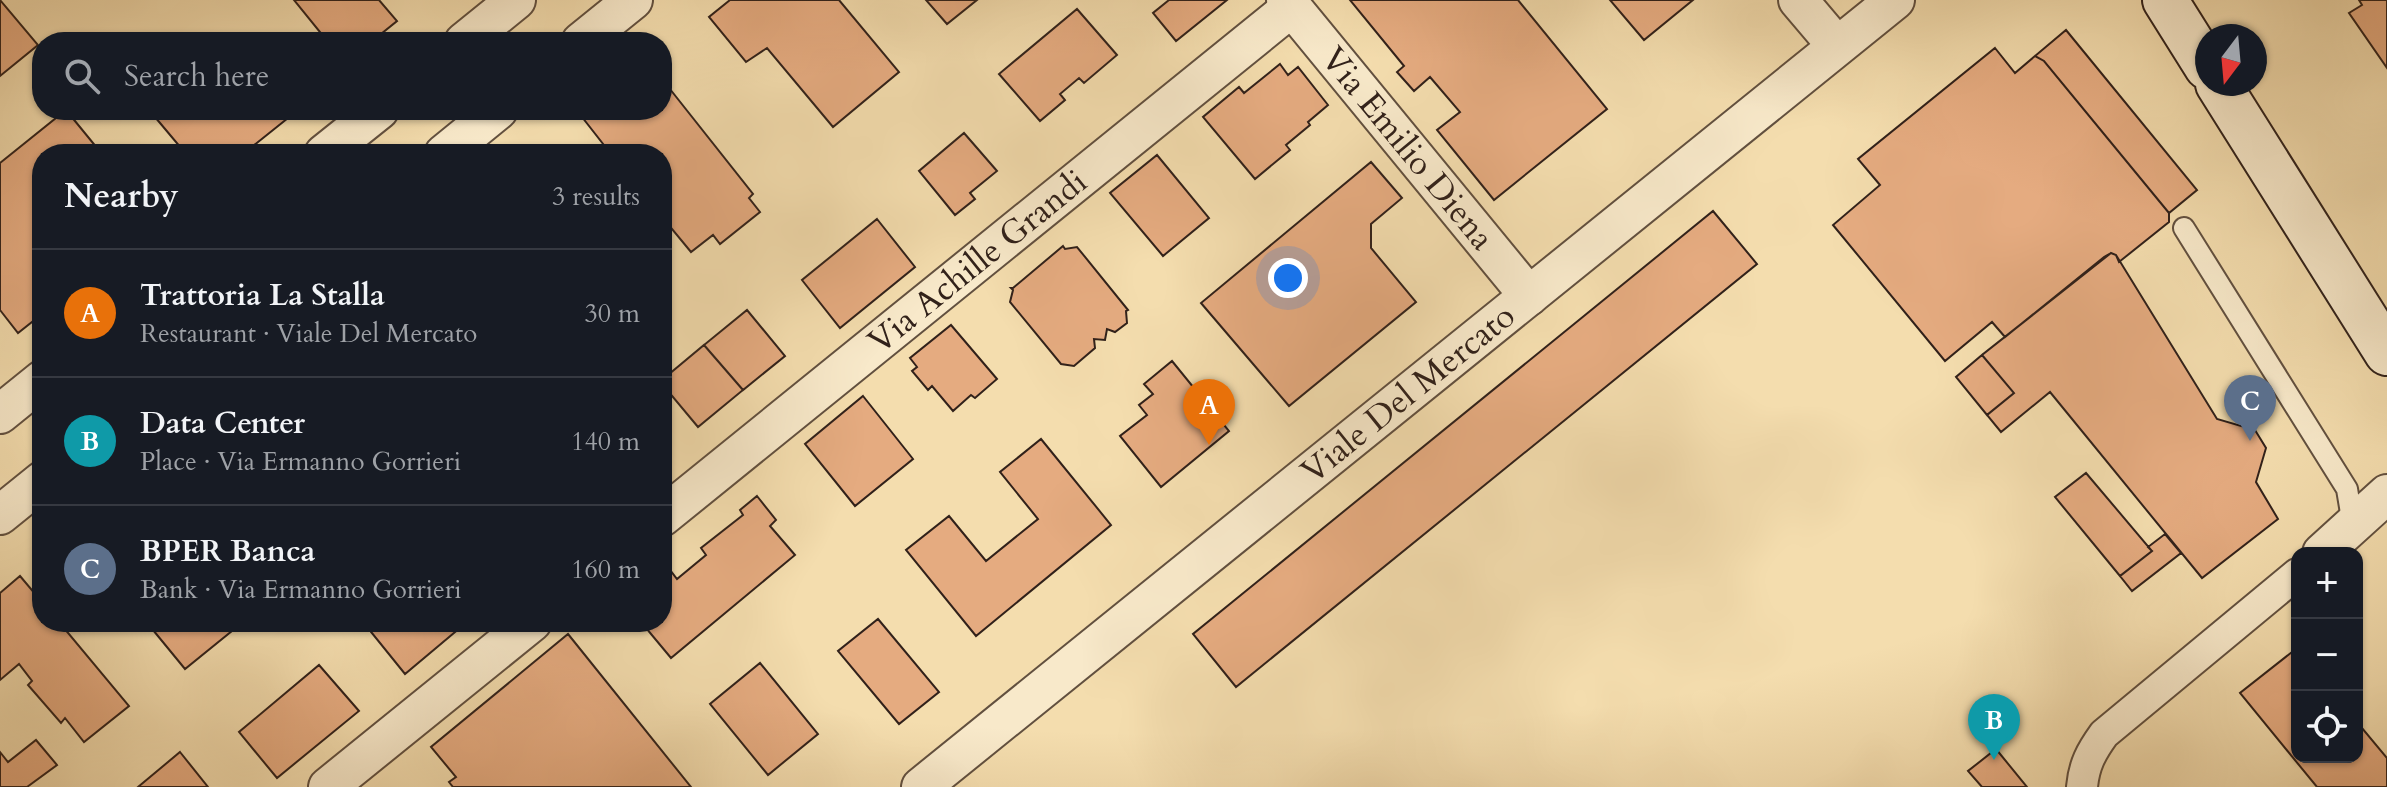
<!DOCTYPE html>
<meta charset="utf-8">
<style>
:root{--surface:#171b24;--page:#20242c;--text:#f1f3f6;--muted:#9ea1a6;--line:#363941;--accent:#c59692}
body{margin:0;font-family:Cardo,serif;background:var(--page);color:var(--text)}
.controls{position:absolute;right:24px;bottom:24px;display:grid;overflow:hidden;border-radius:16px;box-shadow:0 2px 6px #0004}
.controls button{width:72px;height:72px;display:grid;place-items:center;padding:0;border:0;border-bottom:2px solid var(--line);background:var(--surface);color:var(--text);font:40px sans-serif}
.compass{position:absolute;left:2195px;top:24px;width:72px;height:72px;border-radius:50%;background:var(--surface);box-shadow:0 2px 6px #0004;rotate:196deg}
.you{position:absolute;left:1288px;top:278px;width:28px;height:28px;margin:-20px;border:6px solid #fff;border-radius:50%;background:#1a73e8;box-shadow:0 0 0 12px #1a73e833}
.badge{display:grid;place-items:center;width:52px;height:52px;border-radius:50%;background:var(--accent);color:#fff;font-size:26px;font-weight:700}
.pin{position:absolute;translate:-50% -66px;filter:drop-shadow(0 2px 4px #0008)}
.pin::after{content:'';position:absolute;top:42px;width:28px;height:24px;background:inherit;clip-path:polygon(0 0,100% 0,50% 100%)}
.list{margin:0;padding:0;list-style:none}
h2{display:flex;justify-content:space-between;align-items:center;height:104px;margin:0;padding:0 32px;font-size:34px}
h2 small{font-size:26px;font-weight:400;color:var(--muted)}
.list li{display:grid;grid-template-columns:52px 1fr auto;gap:24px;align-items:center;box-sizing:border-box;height:128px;padding:0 32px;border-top:2px solid var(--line)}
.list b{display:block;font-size:30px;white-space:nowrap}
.list p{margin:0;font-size:26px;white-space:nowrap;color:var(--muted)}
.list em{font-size:26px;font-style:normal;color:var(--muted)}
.icon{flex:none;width:44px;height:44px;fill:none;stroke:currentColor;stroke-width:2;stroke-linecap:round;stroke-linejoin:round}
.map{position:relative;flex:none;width:2387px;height:787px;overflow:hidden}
.search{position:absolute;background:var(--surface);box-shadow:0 2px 6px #0004;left:32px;top:32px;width:640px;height:88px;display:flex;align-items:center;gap:20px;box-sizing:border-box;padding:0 28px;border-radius:32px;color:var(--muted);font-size:30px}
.panel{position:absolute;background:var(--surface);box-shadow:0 2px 6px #0004;left:32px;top:144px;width:640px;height:488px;border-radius:32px}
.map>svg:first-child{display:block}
.building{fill:#e5ab80;stroke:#31211a;stroke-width:2}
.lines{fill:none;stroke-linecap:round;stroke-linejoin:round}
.service-casing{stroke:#62503f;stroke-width:24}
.pedestrian-casing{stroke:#62503f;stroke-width:34}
.minor-casing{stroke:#62503f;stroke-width:42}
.secondary-casing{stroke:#31211a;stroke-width:48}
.service{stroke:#f8e9ca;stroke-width:20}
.pedestrian{stroke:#f8e9ca;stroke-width:30}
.minor{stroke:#f8e9ca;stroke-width:38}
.secondary{stroke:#f8e9ca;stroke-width:44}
.labels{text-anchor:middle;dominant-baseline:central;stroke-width:8;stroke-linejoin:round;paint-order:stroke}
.street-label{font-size:34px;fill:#31211a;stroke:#f8e9ca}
</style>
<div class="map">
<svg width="2387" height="787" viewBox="0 0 2387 787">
<rect width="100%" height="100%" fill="#f4ddae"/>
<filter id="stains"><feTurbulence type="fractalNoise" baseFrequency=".0025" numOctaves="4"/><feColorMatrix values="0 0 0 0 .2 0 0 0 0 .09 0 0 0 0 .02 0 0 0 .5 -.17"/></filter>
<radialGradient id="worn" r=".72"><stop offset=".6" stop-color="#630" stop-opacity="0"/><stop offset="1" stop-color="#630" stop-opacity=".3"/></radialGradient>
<path class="building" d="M0,0l38,45 -38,31z
M294,0h85l18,21 -26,21h-43z
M730,0h109l60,72 -66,55 -66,-79 -21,14 -37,-45z
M926,0h51l-30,24z
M1169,0h58l-51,41 -23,-28z
M1350,0h168l89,109 -113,91 -57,-70 23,-18 -30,-35 -16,14 -17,-19 7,-6z
M1610,0h83l-49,40z
M2359,0h28v68l-38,-55 13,-8z
M1077,9l40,46 -33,28 -5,-5 -19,16 5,6 -25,21 -41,-47z
M2066,30l131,160 -28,23 -125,-152 -9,-5z
M1995,48l20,25 20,-17 9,5 125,152v9l-50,40 -3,-7 -5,-2 -7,4 -99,80 -13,-15 -47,39 -112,-136 47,-40 -22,-26z
M1280,64l8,11 10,-8 30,38 -20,17 2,3 -24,20 4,5 -35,29 -52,-62 36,-30 5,6z
M662,79l91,115 -4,4 11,14 -40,32 -7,-9 -22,17 -29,-35v-9l6,-5 -6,-8v-41h-32l-2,-2 -2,2h-15l-29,-37 9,-7h71z
M66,110l36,44h-60v160l-24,19 -18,-23v-147z
M163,110h135l-55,44h-57l-31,-37z
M964,133l33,38 -27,22 5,6 -20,16 -36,-44z
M1157,155l52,63 -46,38 -53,-63z
M1371,162l31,36 -31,26v24l45,54 -127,104 -88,-103z
M1713,211l44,53 -521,423 -43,-53z
M877,219l38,48 -75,61 -38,-48z
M1063,246l2,3 12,-2 51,63 -2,1 1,12 -12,9 -8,-3 -2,11 -11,-1 1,9 -21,18 -13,-2 -51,-62 3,-12 -2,-2h2z
M2111,253l5,2 101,164 38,11 11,18 -10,34 22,37 -76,59 -152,-186 -49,40 -14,-17 27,-22 -32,-38z
M747,310l38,46 -42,34 -39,-45z
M951,325l46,54 -22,19 -4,-3 -18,16 -21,-25 -4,4 -16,-19 5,-4 -7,-9z
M704,345l39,45 -45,37 -36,-43v-4z
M1982,355l32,38 -27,22 -31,-38z
M1172,361l57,70 -68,56 -41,-51 27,-21 -8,-10 14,-11 -9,-10z
M863,396l50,63 -58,47 -50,-62z
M1041,439l70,86 -135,111 -70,-86 43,-34 37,45 52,-42 -38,-47z
M2086,473l66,78 -32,25 -65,-79z
M757,496l19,24 -6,6 25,29 -124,103 -30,-36h21v-46l8,-6 7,9 29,-24 -5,-7 42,-33 -3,-5z
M2165,534l16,19 -49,38 -12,-15 32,-25 -4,-4z
M20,576l22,26v20h17l70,84 -45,36 -19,-24 -4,5 -33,-38 4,-4 -13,-17 -19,16v-87z
M878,619l61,73 -40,32 -61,-73z
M162,622h81l-58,47 -32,-39z
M363,622h104l-62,52z
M568,634l123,153h-238l-4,-5 7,-5 -25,-30z
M2297,648v109h60v-35l30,36v29h-70l-77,-94z
M760,663l58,71 -50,41 -58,-71z
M319,665l40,46 -82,67 -38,-46z
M36,740l21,25 -30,22h-27v-35l8,10z
M1996,749l31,38h-45l-14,-16z
M180,752l28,35h-70z"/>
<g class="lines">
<g class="service-casing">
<path id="service" d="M2184,228l163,261 6,36"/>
</g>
<g class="pedestrian-casing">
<path id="pedestrian" d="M2082,787c2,-22 9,-35 22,-53l193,-160"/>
</g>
<g class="minor-casing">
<g id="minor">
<path id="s1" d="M1286,0l243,296"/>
<path d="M1798,0l39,46"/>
<path d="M464,42l52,-42"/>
<path d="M581,42l52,-42"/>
<path d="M324,154l55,-44"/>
<path d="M444,154l54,-44"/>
<path d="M0,414l42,-34"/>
<path d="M0,515l42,-34"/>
<path id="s2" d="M662,517l630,-510"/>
<path d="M2322,553l65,-59"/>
<path d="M328,787l204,-165"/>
<path id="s3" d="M921,787l974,-787"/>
</g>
</g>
<g class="secondary-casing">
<path id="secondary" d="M2165,0l42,67
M2218,84l169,269"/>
</g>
<use href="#service" class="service"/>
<use href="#pedestrian" class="pedestrian"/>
<use href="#minor" class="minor"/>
<use href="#secondary" class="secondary"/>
</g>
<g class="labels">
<g class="street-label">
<text stroke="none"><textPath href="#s1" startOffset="192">Via Emilio Diena</textPath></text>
<text stroke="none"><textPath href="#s2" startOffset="406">Via Achille Grandi</textPath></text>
<text stroke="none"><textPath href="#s3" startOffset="626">Viale Del Mercato</textPath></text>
</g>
</g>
<rect width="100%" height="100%" filter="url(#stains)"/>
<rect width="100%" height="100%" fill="url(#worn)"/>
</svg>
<div class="controls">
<button>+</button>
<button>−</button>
<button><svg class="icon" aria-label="locate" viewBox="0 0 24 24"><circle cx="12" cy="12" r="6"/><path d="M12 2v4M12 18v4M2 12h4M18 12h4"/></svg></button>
</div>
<svg class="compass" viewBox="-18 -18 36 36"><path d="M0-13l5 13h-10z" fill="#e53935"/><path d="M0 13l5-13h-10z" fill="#9ea1a6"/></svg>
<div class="you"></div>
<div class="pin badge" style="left:1209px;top:445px;background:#e8710a">A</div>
<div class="pin badge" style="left:1994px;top:760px;background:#0f9aa8">B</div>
<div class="pin badge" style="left:2250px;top:441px;background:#5c6f8a">C</div>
<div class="search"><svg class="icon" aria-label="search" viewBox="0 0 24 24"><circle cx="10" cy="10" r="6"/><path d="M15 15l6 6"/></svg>Search here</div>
<section class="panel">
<h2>Nearby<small>3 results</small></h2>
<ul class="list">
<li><span class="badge" style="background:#e8710a">A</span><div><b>Trattoria La Stalla</b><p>Restaurant · Viale Del Mercato</p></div><em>30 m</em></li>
<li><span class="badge" style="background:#0f9aa8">B</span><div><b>Data Center</b><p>Place · Via Ermanno Gorrieri</p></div><em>140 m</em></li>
<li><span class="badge" style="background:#5c6f8a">C</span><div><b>BPER Banca</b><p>Bank · Via Ermanno Gorrieri</p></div><em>160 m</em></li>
</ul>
</section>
</div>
